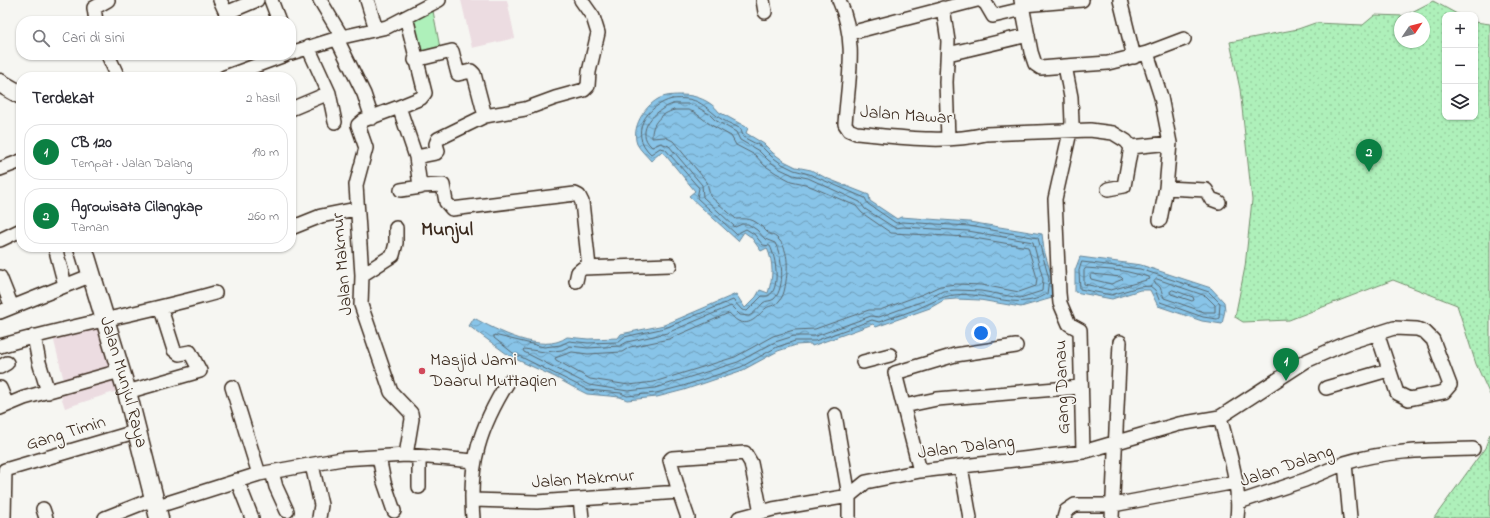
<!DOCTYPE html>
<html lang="id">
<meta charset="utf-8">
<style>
:root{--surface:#fff;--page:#f2f2f3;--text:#2b2b33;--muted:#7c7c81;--line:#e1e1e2;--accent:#0b8043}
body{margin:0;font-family:"Indie Flower",sans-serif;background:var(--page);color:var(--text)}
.controls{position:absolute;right:12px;top:12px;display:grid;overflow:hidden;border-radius:8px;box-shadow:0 1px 3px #0004}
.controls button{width:36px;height:36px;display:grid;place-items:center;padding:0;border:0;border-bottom:1px solid var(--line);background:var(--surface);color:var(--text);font:20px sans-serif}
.compass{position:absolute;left:1394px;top:12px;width:36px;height:36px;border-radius:50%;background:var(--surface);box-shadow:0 1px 3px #0004;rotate:55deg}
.you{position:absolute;left:981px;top:333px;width:14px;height:14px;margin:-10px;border:3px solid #fff;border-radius:50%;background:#1a73e8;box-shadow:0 0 0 6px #1a73e833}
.badge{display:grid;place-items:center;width:26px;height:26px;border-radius:50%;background:var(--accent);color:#fff;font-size:13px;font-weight:700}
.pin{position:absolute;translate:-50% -33px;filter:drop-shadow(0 1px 2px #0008)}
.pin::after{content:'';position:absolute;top:21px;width:14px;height:12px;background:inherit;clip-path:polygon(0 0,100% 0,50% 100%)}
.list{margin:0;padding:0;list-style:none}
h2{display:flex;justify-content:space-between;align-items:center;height:52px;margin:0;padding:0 16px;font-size:17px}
h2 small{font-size:13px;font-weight:400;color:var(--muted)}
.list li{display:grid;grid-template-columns:26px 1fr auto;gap:12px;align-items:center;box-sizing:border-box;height:56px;margin:0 8px 8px;padding:0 8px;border:1px solid var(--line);border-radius:16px}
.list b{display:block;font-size:15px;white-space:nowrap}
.list p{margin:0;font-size:13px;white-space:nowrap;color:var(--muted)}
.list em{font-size:13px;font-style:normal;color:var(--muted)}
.icon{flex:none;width:22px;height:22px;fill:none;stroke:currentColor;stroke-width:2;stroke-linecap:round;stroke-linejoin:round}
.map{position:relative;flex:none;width:1490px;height:518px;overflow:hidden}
.search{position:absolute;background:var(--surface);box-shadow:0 1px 3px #0004;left:16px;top:16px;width:280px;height:44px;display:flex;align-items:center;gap:10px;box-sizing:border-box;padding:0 14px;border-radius:16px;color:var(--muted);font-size:15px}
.panel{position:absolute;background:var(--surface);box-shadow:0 1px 3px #0004;left:16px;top:72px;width:280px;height:180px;border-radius:16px}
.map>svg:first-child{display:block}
.built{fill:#ecdce1}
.grass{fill:#aef0ba;stroke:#748d6c}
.park{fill:url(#park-dots);stroke:#748d6c;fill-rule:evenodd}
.water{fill:url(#water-waves);stroke:#698697}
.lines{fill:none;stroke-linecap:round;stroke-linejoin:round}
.shore{stroke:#5a686f;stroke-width:1}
.street-casing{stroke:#3b2a1e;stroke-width:16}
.secondary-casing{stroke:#3b2a1e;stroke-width:21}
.street{stroke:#f6f6f2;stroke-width:13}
.secondary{stroke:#f6f6f2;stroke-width:18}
.poi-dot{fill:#d1495b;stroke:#f6f6f2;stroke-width:1.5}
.labels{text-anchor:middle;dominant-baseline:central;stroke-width:3.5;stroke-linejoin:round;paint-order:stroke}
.street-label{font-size:18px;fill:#3b2a1e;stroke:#f6f6f2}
.poi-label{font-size:18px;fill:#3b2a1e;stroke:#f6f6f2;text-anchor:start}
.quarter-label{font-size:20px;font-weight:bold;fill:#3b2a1e;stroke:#f6f6f2}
</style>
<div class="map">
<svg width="1490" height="518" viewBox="0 0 1490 518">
<defs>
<pattern id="park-dots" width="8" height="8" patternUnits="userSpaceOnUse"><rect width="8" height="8" fill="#aef0ba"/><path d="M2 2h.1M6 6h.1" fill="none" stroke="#97ce9f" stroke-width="1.8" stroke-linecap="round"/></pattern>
<pattern id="water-waves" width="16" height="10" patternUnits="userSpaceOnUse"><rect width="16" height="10" fill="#88c4e8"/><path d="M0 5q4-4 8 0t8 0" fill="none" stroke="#709fbb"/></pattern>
</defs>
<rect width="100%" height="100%" fill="#f6f6f2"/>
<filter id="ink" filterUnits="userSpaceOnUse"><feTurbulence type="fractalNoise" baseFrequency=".025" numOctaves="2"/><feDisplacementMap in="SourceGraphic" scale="8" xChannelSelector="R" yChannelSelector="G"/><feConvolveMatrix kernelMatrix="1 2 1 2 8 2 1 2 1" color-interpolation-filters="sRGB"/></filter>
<g filter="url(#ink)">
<path class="built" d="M461,0h46l8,38 -43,10z
M98,321l19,70 -52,17 -7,-20 7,-3 -13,-52z"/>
<path class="grass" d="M433,11l7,37 -21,5 -9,-35z"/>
<path class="park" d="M1433,1l26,14h-14v102h30v-95l15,2v371l-14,-31 -19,-59 -64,-25 -104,40 -46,2 -8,-5 10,-50 7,-67 -12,-111 -10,-47 68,-13 17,-6 48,2 12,-10 29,1zM1400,18h24v24h-24z
M1490,434v84h-56l51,-70z"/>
<path class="water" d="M682,95c14,0 29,6 37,17l29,16 -2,5 18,11 9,9 11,8 12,6 15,3 15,8 43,17 1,6 27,18 4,-2 68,5 73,12 2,16 9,31 -2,2 1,15 -31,9 -41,-7 -24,-1 -12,1 -14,8 -54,19 -3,-3 -61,22 -1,-2 -15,1 -18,6 -35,19 -59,20 -27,7 -30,3 -7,-3 -33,-3 -14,-7 -18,-10 -44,-20 -42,-31 5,-8c22,12 69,37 93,19l21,2 30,-1 3,-4 43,-9 72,-31 9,14 11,-11 4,-7 8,3c5,-16 6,-29 -1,-45l-6,3 -10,-14 -7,-5 -6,9 -49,-45 6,-5 -33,-40 -11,10c-4,-5 -11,-11 -14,-17 -6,-16 7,-37 21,-45 7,-4 17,-4 24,-4z
M1080,257l61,8 70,23 13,14 1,8 -3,14 -20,-3 -44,-15 -8,-16h-10l-28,9 -37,-7v-22z"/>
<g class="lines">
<path class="shore" d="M672,99c23,-2 28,3 45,17 6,5 17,9 24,13l2,8 19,10 9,9 11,8 12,6 15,4 56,24 3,6 28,19 6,-1 67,4 69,12 11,41 -2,15c-30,18 -61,-3 -93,1 -10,1 -17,5 -26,9 -15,8 -33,12 -49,18l-7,-2 -57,21h-20l-18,6 -36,20 -58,19 -27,7 -29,3 -6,-3 -33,-3 -75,-37 -19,-15v-3l50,12 17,-2 8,-4 19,2 30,-1 6,-5 41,-9 68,-28 9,10 5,1 15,-15h6c13,-6 8,-39 2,-50l-7,-1 -9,-11 -8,-5 -10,5 -39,-36 2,-10 -34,-39 -5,-1 -9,6c-23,-21 -5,-48 21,-55z
M673,104h16l8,3 12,7 6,6 21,12 4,8 19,11 9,9 12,9 13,6 15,3 52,24 5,7 30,19 8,-1 65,4 65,11 10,37 -1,12 -22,7 -39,-7 -25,-1 -13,1 -17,9 -47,17 -8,-1 -55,20h-22l-19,6 -37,20 -83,26 -27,3 -39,-6 -65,-33 -1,-2 1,-1 21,3 17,-2 8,-4 18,2 32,-2 7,-4 40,-9 64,-27 9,9 9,1c6,-3 9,-8 14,-13 3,-3 7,-1 11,-4 12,-12 8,-43 1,-56l-10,-4 -8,-9 -9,-6h-6l-7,3 -32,-30 -1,-12 -33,-39 -8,-3 -9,4c-19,-16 4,-38 21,-43z
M674,110h14l6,2 17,13 20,11 5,9 19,10 9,10 12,8 15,8 14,3 51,22 6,7 29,20 77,4 60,10 9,31 -1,8 -17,6 -37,-7 -26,-1 -16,2 -17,8 -43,16h-11l-54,19 -21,1 -21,6 -38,21 -81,25 -25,3 -39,-6 -34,-19 -1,-2 17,-6 16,2 34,-2 8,-5 39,-8 60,-26c3,2 5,6 9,8 13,6 20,-6 28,-13 5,-3 10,-2 13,-7 5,-5 6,-13 7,-20 2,-13 3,-33 -9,-43 -3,-3 -7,-3 -10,-6 -12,-12 -15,-14 -31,-13l-26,-23 -3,-14 -34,-41 -8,-4 -13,1c-1,-15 9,-24 22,-28z
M1082,262l58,7 69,23 11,11 -1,15 -2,1 -14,-2 -43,-15 -5,-12 -5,-4 -11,1 -28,8 -31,-6 -1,-18z
M1086,268l38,3 25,6 1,2 -39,11 -27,-6v-13z
M1092,274l29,3 2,2 -12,5 -20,-5 -1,-3z
M1157,279l49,17 9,9v7h-11l-40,-14 -4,-11 -6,-5z
M1173,290l20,7 1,3 -2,1 -21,-7 -1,-2z"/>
<g class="street-casing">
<path id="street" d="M220,0l6,13 31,-13
M271,0l8,21
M320,0l22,37
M367,0l9,29
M763,0l2,12
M839,0c19,42 9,80 6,124l4,6 7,3c43,4 87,11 130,1l104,-4 23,3 13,8 5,6 39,-4 -4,45 40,2 5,9 8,3
M981,0l5,4 7,12 30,-7
M1021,0l10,52 4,12 6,4 24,-2 6,31 1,26 -17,76 4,94 1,10 9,21 11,6 3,122
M1120,0l14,57
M1023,5l59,-5
M943,8l5,33 -2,41 2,57
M96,21l-2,-13 14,-8
M850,33l127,-33
M337,39l27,55 8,24
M308,47l21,46 6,29
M291,53l51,-16 45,-10 52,-27
M1147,53l37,-14
M948,54l80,-19
M108,55l10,22
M415,60l37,-9 6,23 13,-3 3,3 11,42
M1065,66l43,-3 39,-10 14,44 9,46
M225,77l60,-22
M399,107l22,-9 4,-5 -19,-76
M291,109l38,-16
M416,157l4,29 23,-1 3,17 6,7 123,-15 4,2 3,6 7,65
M0,169l21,-8
M1108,189l16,-3 7,-39
M401,190l20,-3
M1160,220l6,-32
M291,228l30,-12 35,-7
M0,240l21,-10
M55,247l10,38
M362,275l31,-20 3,-12v-15
M0,277l12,30
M576,281l2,-9 5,-4 87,-3
M0,312l92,-37
M34,336l5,26 9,30
M0,346c71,-21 144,-33 215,-53
M863,362l27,-7
M0,367l7,-4
M232,387l27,87
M0,388l7,17
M1326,388l62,-18
M127,392l73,-21 -10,-19 -11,2 -5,-4 -13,-41
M904,406l33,-7 143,-12
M0,408l24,-10 96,-27
M1220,417c8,33 21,67 17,101
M406,455l6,-36 -1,-6 -20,-21 -30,-87 1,-30 -6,-90 10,-37 -8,-23 6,-5 35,-13 17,50 20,-4 2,-2 -2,-7 2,-5 47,-23 40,-7 30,-11 29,-8 4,-4 1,-14 9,-39 -5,-16 -12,-17
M379,457l5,25 10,29
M419,457v30
M1345,463c41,-13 85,-13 128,-14
M312,465l9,40 -2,13
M961,467l9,51
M920,471l-25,-98 60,-18 61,-9
M272,472l4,15 11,24
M237,480l15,38
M679,492l-9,-32 2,-2 73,-5 6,10 10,49
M580,499l2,19
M473,500l64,2 142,-10 9,26
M1239,502l66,-22 40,-17 5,55
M155,507l104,-33 83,-15 64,-4 68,6
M43,509l3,9
M4,518l1,-48 133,-39
M105,518l48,-19
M473,518c-5,-54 7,-91 35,-136
M739,518l34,-9 76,-13 -14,-81
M849,518v-22l17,-14 54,-11 163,-19 96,-28 41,-7 86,-56 41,-18 47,-15 23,1 8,3 8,8 17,45 -6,7 -35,7 -12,-6 -20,-60
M1064,518l2,-7 9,-6h38l123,-23
M1112,518l8,-176"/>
</g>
<g class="secondary-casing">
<g id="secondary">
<path d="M0,83l21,12"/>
<path id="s1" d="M83,247l44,145 32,126"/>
</g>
</g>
<use href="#street" class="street"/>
<use href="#secondary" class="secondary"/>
</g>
</g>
<circle class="poi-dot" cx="422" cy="371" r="4"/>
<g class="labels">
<g class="street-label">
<text transform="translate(906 116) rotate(4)">Jalan Mawar</text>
<text transform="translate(343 264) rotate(-95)">Jalan Makmur</text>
<text stroke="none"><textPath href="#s1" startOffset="141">Jalan Munjul Raya</textPath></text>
<text transform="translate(1063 387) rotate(-92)">Gang Danau</text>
<text transform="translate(66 434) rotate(-17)">Gang Timin</text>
<text transform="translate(966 448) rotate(-7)">Jalan Dalang</text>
<text transform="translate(1287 467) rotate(-19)">Jalan Dalang</text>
<text transform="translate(583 480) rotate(-4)">Jalan Makmur</text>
</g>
<g class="poi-label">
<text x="430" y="361">Masjid Jami<tspan x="430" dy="21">Daarul Muttaqien</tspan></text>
</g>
<g class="quarter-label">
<text x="447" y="230">Munjul</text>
</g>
</g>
</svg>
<div class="controls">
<button>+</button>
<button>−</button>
<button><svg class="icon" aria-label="layers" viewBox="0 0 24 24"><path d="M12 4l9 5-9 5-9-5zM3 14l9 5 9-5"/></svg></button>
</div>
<svg class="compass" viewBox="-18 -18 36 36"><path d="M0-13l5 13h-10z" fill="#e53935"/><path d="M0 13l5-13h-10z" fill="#7c7c81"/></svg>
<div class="you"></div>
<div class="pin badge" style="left:1286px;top:381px">1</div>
<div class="pin badge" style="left:1369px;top:172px">2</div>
<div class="search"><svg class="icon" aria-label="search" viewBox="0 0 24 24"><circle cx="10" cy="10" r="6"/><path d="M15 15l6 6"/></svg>Cari di sini</div>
<section class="panel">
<h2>Terdekat<small>2 hasil</small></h2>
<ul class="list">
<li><span class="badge">1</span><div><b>CB 120</b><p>Tempat · Jalan Dalang</p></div><em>190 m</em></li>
<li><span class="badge">2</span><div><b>Agrowisata Cilangkap</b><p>Taman</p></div><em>260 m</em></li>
</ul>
</section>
</div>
